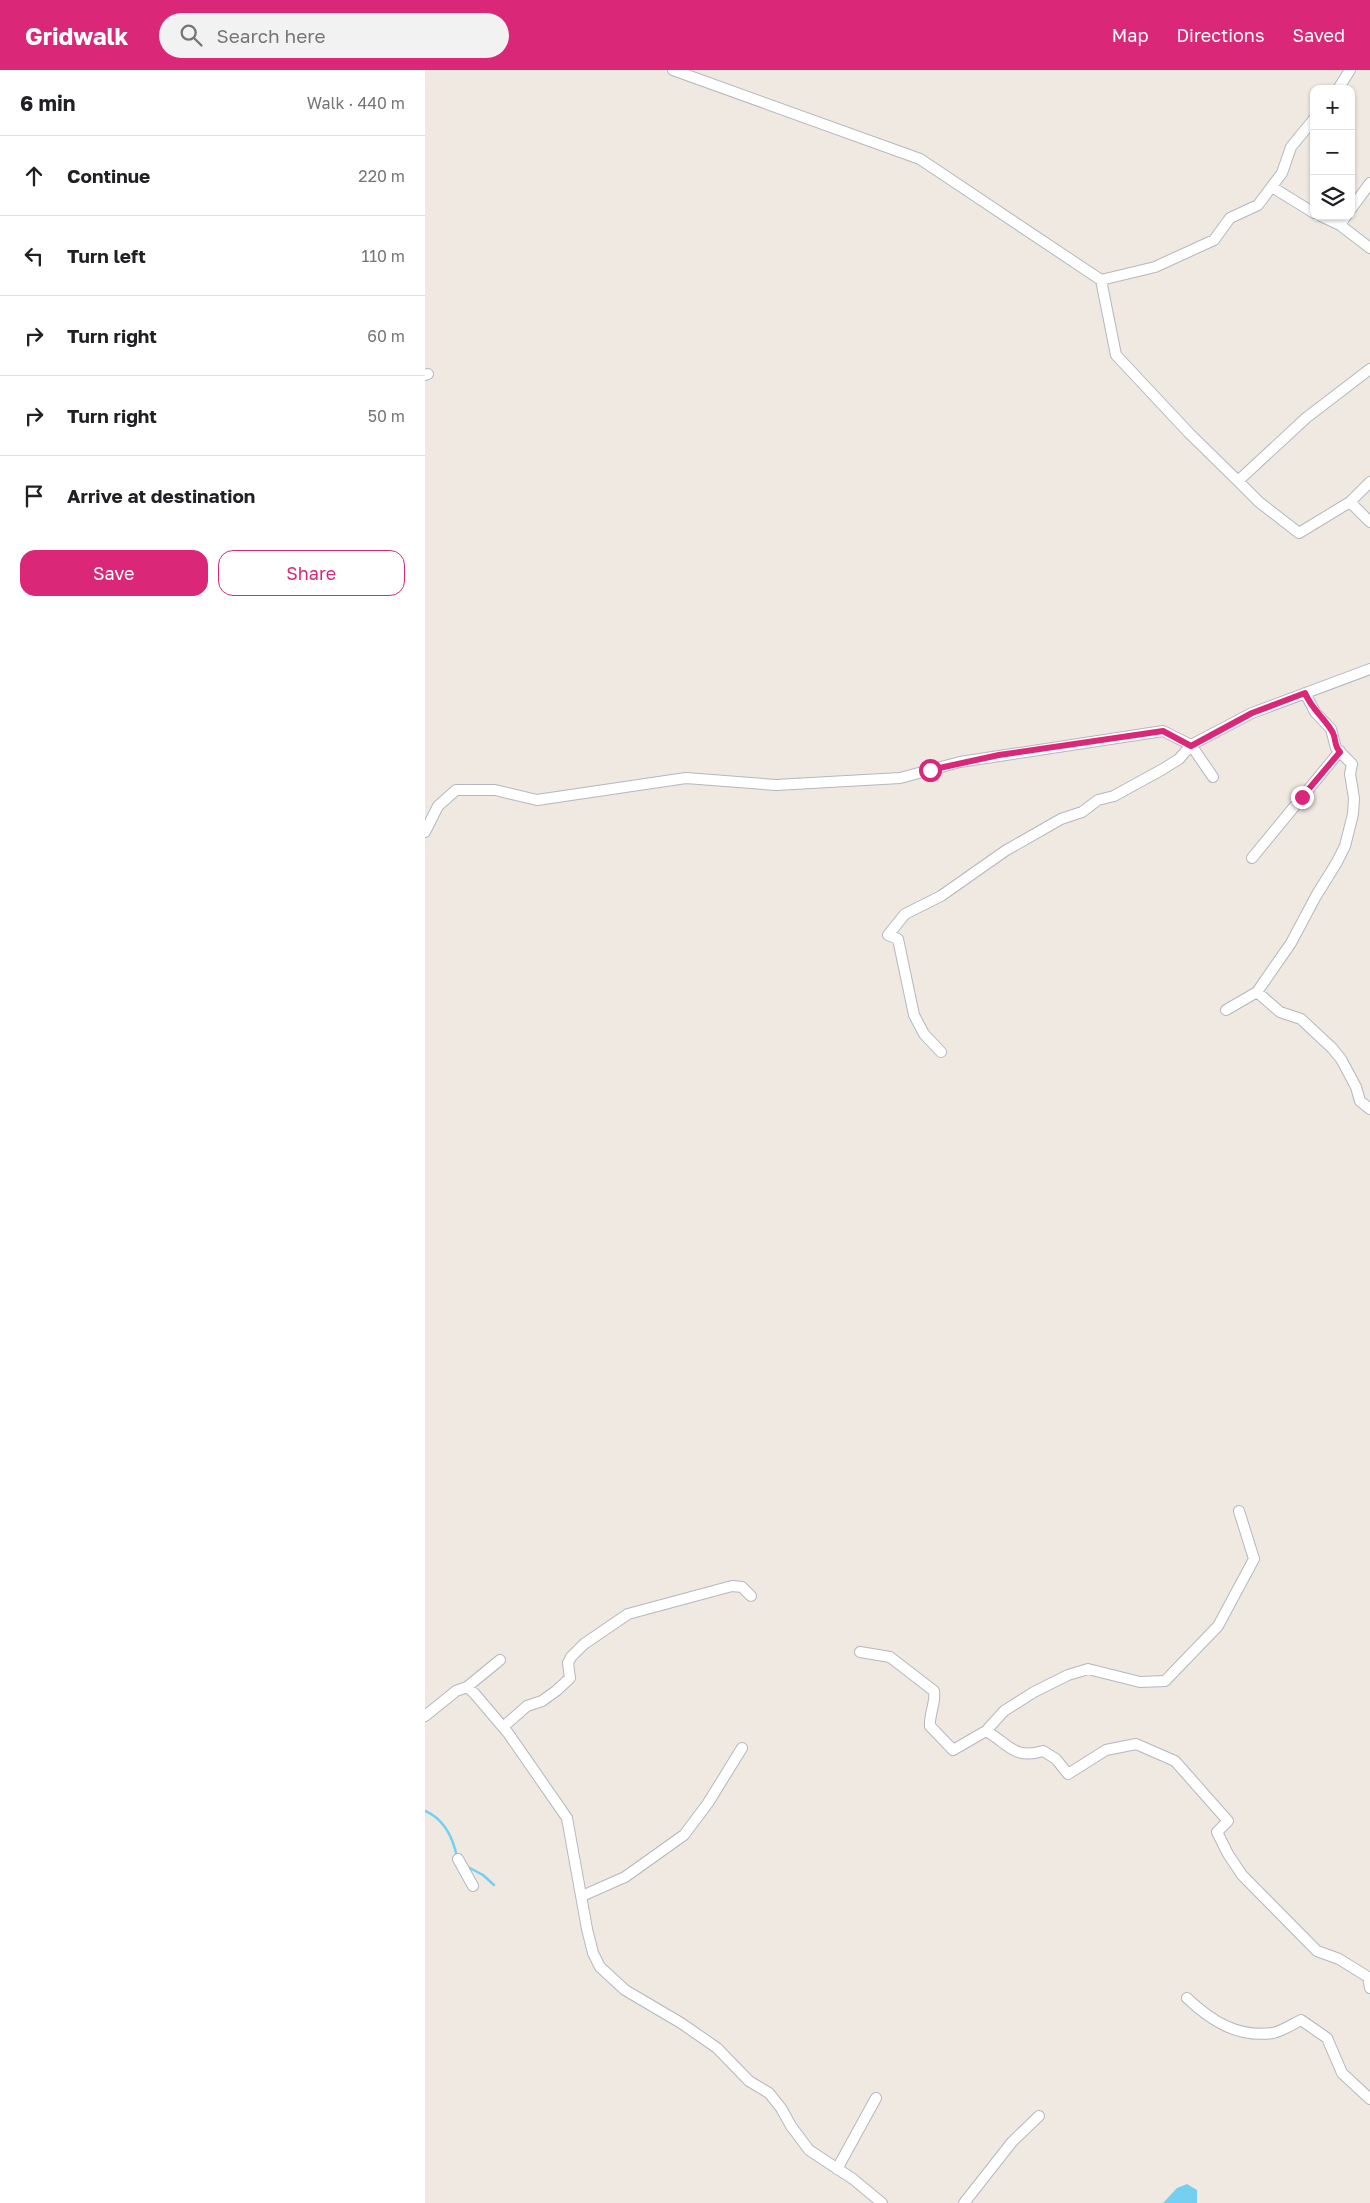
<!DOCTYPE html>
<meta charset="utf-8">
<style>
:root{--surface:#fff;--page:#f2f2f2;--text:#202124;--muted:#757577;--line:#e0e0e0;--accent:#db2777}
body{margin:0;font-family:"Golos Text",sans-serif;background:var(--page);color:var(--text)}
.controls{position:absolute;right:15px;top:15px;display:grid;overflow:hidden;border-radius:10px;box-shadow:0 1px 4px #0004}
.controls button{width:45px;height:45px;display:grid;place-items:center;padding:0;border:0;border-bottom:1px solid var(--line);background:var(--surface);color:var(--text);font:25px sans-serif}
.stop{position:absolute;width:15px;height:15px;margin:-11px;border:4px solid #db2777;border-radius:50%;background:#fff}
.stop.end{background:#db2777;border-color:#fff;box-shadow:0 1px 5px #0008}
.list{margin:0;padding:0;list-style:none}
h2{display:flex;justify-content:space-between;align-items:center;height:65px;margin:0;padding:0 20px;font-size:21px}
h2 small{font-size:16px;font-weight:400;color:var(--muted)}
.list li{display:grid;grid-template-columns:32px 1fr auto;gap:15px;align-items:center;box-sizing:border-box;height:80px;padding:0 20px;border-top:1px solid var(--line)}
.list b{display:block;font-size:19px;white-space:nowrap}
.list em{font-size:16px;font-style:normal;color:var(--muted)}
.actions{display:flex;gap:10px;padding:15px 20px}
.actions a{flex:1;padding:11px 0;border:1px solid var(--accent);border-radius:15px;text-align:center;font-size:18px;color:var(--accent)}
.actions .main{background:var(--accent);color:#fff}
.icon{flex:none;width:28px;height:28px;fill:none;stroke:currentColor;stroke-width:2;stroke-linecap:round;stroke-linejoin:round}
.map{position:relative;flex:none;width:945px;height:2133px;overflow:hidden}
header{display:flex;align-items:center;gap:30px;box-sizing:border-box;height:70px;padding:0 25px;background:var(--accent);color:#fff}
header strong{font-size:24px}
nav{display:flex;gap:28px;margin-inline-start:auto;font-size:18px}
.search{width:350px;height:45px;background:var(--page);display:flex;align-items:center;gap:12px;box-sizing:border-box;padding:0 18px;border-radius:28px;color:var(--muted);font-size:19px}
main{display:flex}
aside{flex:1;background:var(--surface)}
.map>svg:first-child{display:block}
.water{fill:#75cff0}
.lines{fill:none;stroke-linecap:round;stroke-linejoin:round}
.stream{stroke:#75cff0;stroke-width:2.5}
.street-casing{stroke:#b4b7c1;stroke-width:12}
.street{stroke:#fff;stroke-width:10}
.route{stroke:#db2777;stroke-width:6}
</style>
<header>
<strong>Gridwalk</strong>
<div class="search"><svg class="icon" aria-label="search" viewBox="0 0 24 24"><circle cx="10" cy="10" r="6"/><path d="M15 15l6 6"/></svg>Search here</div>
<nav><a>Map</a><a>Directions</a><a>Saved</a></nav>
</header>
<main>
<aside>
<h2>6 min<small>Walk · 440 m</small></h2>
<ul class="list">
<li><svg class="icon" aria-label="ahead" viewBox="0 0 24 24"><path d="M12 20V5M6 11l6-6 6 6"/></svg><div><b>Continue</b></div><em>220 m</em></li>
<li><svg class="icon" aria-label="left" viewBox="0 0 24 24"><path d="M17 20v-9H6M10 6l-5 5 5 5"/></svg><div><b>Turn left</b></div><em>110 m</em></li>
<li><svg class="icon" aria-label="right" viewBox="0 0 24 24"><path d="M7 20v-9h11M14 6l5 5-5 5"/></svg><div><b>Turn right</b></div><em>60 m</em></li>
<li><svg class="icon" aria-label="right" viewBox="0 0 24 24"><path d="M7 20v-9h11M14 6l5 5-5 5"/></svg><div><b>Turn right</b></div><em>50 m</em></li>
<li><svg class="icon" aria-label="arrive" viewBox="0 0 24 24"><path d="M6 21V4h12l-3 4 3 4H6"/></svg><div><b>Arrive at destination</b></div></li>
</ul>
<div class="actions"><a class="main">Save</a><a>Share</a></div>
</aside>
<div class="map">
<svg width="945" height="2133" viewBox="0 0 945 2133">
<rect width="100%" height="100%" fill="#efe9e1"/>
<path class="water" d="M762,2114l10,6v13h-34l14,-15z"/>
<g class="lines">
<path class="stream" d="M0,1741c19,8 28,27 32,46
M41,1796l17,9 11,10"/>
<g class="street-casing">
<path id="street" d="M248,0l247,89 181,121 54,-13 59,-27 16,-22 28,-13 24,-32 9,-26 23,-28
M913,19l12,-19
M847,117l42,26
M926,139l19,-26
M896,146l19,9
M921,146l-6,9 30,23
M676,210l15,75 73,78 49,48 21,21 40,31 51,-31 20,20
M0,305l3,-1
M813,411l68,-63 64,-49
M925,432l20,-20
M0,762l13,-26 18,-16h39l42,10 149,-22 90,7 124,-7 60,-16 203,-31 28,14 61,-32 118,-44
M827,788l88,-107
M832,922l23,20 21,7 31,29 9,11 15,28 4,14 10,8
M801,940l31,-18 34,-49 25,-47 21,-34 8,-16 8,-32 1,-16 -4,-24 2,-10 -16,-16 -5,-19 -16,-17 -10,-19
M516,982l-17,-18 -10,-19 -16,-76 -10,-4 17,-21 36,-18 64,-45 56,-32 21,-7 16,-12 16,-4 49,-27 16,-10 12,-14 22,32
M435,1582l30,5 44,34c2,12 -5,23 -4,35l23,24 33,-19 18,-20 30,-19 34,-17 20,-6 52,13 25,-1 53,-55 36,-67 -15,-48
M42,1617l33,-27
M0,1646l31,-25 11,-4 7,6 34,40 59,85 20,111 6,24 7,14 25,23 56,33 36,25 32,33 20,12 12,15 10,18 18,24 44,29 29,24
M78,1657l24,-21 15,-5 14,-10 14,-13 -2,-15 3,-6 13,-13 44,-30 104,-28 10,1 9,9
M561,1661c23,13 28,29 57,20l13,8 12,15 38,-24 30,-6 39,17 53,60 -11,11 11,22 14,21 75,76 22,8 29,18 2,11
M33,1789l15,27
M157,1826l43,-19 59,-42 24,-32 34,-55
M762,1928c24,23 51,40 86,35 9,-2 20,-9 28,-13l26,18 15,35 28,26
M412,2099l39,-71
M539,2133l48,-61 27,-26"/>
</g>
<use href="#street" class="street"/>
</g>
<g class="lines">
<path class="route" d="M505,700l69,-15 164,-24 28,15 61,-33 53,-20c7,17 20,25 28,40 3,6 1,13 7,19l-38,45"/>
</g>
</svg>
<div class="controls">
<button>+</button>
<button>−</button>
<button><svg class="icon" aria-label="layers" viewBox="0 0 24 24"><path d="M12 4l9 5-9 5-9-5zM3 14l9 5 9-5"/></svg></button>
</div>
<div class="stop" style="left:505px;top:700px"></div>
<div class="stop end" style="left:877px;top:727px"></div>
</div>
</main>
